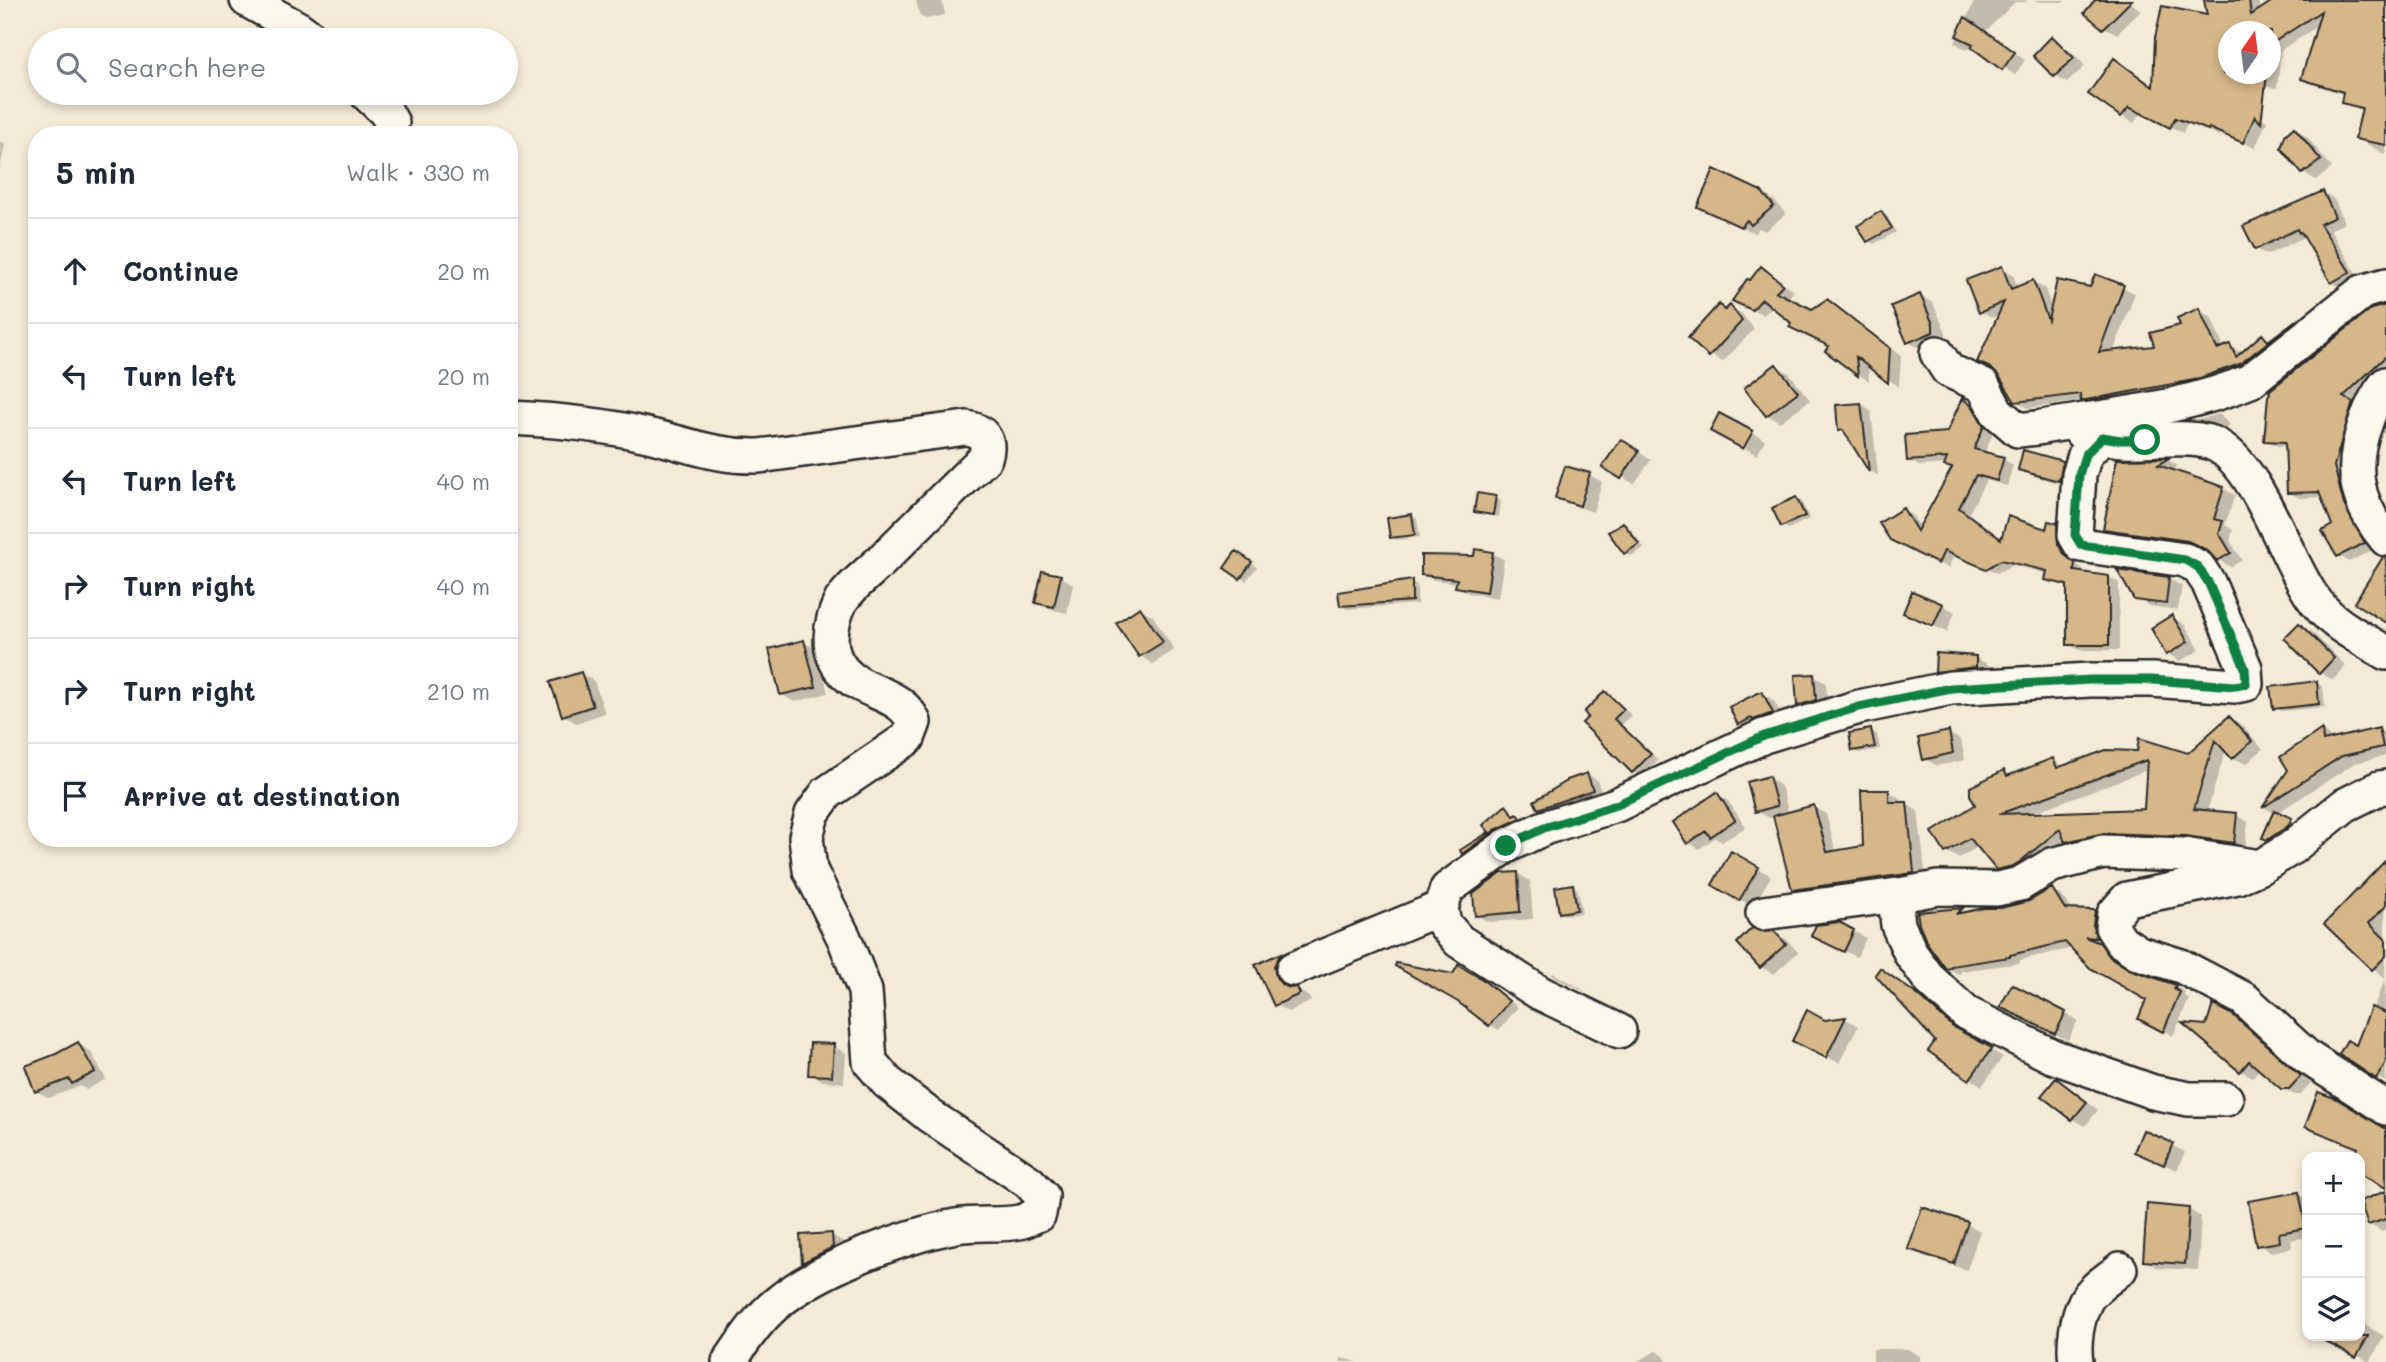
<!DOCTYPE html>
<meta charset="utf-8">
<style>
:root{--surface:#fff;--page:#f2f2f3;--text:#1f2937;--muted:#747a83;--line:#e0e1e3}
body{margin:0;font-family:Mali,sans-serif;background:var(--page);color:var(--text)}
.controls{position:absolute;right:21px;bottom:21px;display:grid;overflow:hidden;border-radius:14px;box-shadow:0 4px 10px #0003}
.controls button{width:63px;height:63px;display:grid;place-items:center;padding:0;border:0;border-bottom:2px solid var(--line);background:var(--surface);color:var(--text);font:35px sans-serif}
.compass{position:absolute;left:2218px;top:21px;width:63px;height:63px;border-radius:50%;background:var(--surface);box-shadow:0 4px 10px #0003;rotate:14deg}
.stop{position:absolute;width:21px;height:21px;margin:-16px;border:5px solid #0b8043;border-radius:50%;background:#fff}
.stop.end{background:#0b8043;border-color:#fff;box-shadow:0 2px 7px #0008}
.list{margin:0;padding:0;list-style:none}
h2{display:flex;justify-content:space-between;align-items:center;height:91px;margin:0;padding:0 28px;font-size:30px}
h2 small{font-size:23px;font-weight:400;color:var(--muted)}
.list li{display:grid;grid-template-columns:46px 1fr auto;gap:21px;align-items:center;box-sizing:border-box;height:105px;padding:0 28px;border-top:2px solid var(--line)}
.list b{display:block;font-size:26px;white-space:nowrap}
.list em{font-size:23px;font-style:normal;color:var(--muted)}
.icon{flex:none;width:38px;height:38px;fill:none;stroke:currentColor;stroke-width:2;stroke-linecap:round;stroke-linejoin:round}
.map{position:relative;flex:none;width:2386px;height:1362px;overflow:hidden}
.search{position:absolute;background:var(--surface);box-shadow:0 4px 10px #0003;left:28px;top:28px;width:490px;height:77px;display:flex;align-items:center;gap:18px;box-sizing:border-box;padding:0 24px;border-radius:38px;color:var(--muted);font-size:26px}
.panel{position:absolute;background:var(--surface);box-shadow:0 4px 10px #0003;left:28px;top:126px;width:490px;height:721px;border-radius:28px}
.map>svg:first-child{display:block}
.shadow{fill:#0003;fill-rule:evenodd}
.building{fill:#d6b78a;stroke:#2b2b2b;stroke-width:2;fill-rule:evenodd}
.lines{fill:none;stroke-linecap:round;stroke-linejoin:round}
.minor-casing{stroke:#2b2b2b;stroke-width:38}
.minor{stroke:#fbf7ec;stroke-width:33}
.route{stroke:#0b8043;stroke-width:9}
</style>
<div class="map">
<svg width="2386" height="1362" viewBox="0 0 2386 1362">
<rect width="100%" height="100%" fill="#f4ead8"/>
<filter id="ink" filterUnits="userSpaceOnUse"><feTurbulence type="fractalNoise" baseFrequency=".0143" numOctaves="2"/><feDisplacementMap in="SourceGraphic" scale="14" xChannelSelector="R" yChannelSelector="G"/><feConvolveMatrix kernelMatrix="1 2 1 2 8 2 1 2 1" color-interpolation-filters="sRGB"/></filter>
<g filter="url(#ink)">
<path class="shadow" d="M916,0h26l3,15 -19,4 -6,-3z
M1975,0h50l2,2h-12l-30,30 40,28 -10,15 -43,-29 -5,4 -12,-7z
M2034,0h30v2h-25z
M2098,0h30l13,11 -24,23 -13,-7z
M2206,0h52l2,11 17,-11h109v155l-29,-17 6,-27 -20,-9 2,-8 -30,-9 -12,-6 15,-53 -37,24 -4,38 -110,-13 42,-57zM2228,32h42v42h-42z
M2059,45l13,7 13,14 -18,17 -12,-7z
M2115,61l40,27 100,27 12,6 -12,27 -34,-15 -1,3 -33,-13 -4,10 -41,-21 -8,11 -12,-7 -31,-23z
M2295,129l12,8 25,31 -16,12 -12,-7 -21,-25z
M0,141l5,3 -5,25z
M1761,192l13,8 12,14 -21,17 -6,-3 -4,5 -43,-20z
M2323,192l11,7 11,24 -15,7 30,49 -17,10 -11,-7 -26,-46 -39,19 -11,-6z
M1881,213l6,3 9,16 -22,12 -5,-3z
M1762,268l32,23 -7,8 25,12 27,-3 62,48 -2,31 -31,-23 1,17 -10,-6 -31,-24 3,-5 -38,-23 -20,-17 -9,9 -18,-8 4,-25z
M2002,268l11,7 5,13 15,-6 12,7 7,20 39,-20 5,-13 39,17 -22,60 43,-6 27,-20 16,-17 12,7 13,31 6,-2 12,7 20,-17 8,5 26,-20 10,6 -54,43 -158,37 -10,-6 -56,7 -12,-7 -15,-87 -9,4 -12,-7z
M1920,296l13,7 13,30v6l-25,10 -13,-7z
M1730,307l12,7 12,15 -31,33 -13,-7z
M2386,307v65l-33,32 10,5 11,140 -25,13 -11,-7 -4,-29 -11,-29 -24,1 -10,-6 -2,-45 -10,-1 -11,-6z
M1776,366l13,7 21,27 -30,22 -13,-7z
M1962,400l21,15 10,18 -9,21 19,5 10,6 -6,21 -21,-6 -18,35 34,25 45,-9 9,-7 10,6 2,21 7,12 9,7v4l25,3 10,6v67h-40l-11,-6v-56l-21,-9 2,-5 -37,-9 -15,8 -43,-17 -6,12 -46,-23 1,-35 10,6 8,13 32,-60 -6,-5 -28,2 -11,-6 41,-26z
M1861,404l10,6 7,65 -8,-4 -23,-37 -7,-5z
M2219,414l11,11 -5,3 -29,-7z
M1720,415l45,25 -8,15 -45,-25z
M1634,449l17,11 -17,24 -12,-7z
M2168,460l10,6 -8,5 54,18 11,6 -10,30 8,5 -3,11 12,19 -12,7 -28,-20 -86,-13 -11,-6 14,-67z
M2063,462l12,8 -3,17 -39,-11 -13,-7z
M1566,468l24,7 12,7 -9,30 -23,-8 -13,-7z
M1495,498l6,3 -2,16 -23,-6z
M1796,499l6,3 7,17 -21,10 -5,-3z
M1412,516l5,3 3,18 -23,3 -6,-3z
M1623,524l6,3 15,21 -13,8 -5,-3 -15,-20z
M1477,551l16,2 11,7 -6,38 -30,-5 -11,-7 1,-3 -24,-3 -12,-6 53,-16z
M1242,556l15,11 -11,14 -20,-13z
M2120,572l49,7 13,7 -4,24 -29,-4 -13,-8z
M1061,577l12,7 -6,29 -17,-4 -13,-7z
M1411,582l6,3v19l-70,5 -6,-4z
M1942,605l13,7 -8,20 -42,-20z
M1140,609l13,7 21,34 -21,14 -13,-8z
M2172,617l13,8 15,25 -20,11 -12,-7z
M2299,625l13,7 34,34 -13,14 -13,-7z
M804,642l13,8 11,43 -34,9 -13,-8z
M1976,658l13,7 -1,9 -39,4 -13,-7z
M581,674l13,7 11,32 -29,10 -12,-8z
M1813,676l13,7 2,24 -16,5 -13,-7z
M2317,683l6,4 2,20 -44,4 -6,-3z
M1605,693l26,22 -9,10 36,35 -16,17 -9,-5 -49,-49z
M1762,693l12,8 10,19 -32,11 -13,-8z
M2229,718l12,7 22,24 -17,15 -13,-6 -7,-9 -19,63 29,3 12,7 -3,27 -166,-1 -13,-8 -33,27 -24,8 -12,-7 -18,-22 -20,12 -12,-6 57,-80 8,4 41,-16 12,7 123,-12zM2148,770l-2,41 -117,3z
M2379,730l7,4v22l-31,7 -78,50 19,10 -22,19 -10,-5 10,-24 -9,-5 25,-38 32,-39 12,9z
M1871,731l6,3 3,15 -21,4 -6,-3z
M1948,733l13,7 4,20 -28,6 -13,-8z
M1587,774l10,6 6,16 -53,18 -11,-6z
M1769,778l12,8 8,28 25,-7 12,7 10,38 29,-4 23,-57 12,7 1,6h5l12,7 8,68 -120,17 -12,-7 -19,-72 -6,1 -12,-7z
M1717,794l11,7 18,26 -24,15 -7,-4 -16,11 -11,-7z
M1506,808l22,14 -54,37 -11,-6 -1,-2 30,-19 -6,-7z
M1732,853l39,23 -18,31 -39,-23z
M2386,863l-1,71 1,148 -9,-5 -20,-30 28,-68 -58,-55z
M1517,873l13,8 3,38 -44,3 -13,-7z
M1573,886l5,4 4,23 -16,2 -6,-3z
M2052,890l10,6 10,15 23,1 10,6 1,25 -12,-1 16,9 10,14 11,7 42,13 12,7 -1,4 5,3 -16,37 -33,-18 8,-19 -75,-51 -53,12v3l-59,8v2l-3,1 -11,-7 -28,-53 44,-5 6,4 32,-3 29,-8z
M1853,931l13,7 -9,19 -31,-14z
M1774,933l13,7 11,12 -24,22 -13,-7 4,-33z
M1281,955l12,7 -7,12 2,12 3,4 5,-1 13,8 2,4 -23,11 -13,-8 -18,-38z
M1458,967l34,20 26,20 -19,23 -9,-5 -36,-49z
M1553,973l29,16 4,3 -29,-13 -5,-4z
M1893,978l39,27 33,30 38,22 -21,29 -12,-8 -32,-37z
M2013,986l65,34 -10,20 -53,-26z
M2214,1007l31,17 66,59 -10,12h-6l-13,-7 -22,-20 -7,9 -12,-6 -33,-44z
M1846,1019l12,7 -19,37 -34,-18 20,-24z
M78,1044l13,8 15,27 -20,11 -6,-4 -31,12 -13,-7z
M833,1046l13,7 -2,30 -21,-2 -13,-7z
M2058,1081l40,29 -13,16 -12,-7z
M2307,1126l79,5v56l-26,-14v-16h-5l5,-8z
M2144,1132l41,20 -8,18 -28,-12z
M2386,1193v37l-4,2 -13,-8z
M2299,1194l8,5v38l-16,3 1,8 -21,4 -13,-7z
M2188,1209l13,8 -3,53 -40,-2 -13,-8z
M1967,1224l13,7 -13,39 -44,-14 -12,-8z
M832,1235l13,8v11l-29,15 -12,-7z
M2360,1322l24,14 -14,26 -49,-25 39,-1z
M1873,1349h35l12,7v6h-47z
M1656,1351l8,5 3,6h-31z
M1341,1358l17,4h1h-19z"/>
<path class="building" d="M2095,0h37l-29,29 -19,-16z
M2204,0h45l2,15 23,-15h112v145l-31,-6 7,-31 -21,-5 2,-11 -42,-13 20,-68 -50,33v-12h-42l-6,42h44l-6,49 -6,-7 -12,27 -34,-15 -1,2 -33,-12 -5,10 -41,-21 -8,10 -33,-23 26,-36 39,29 2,-49 7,-32 45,9z
M1965,17l50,35 -13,18 -31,-23 2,-3 -17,-8z
M2052,36l22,22 -20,19 -21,-21z
M2294,127l27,33 -19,14 -21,-26 4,-13z
M1714,169l47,22 13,15 -23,19 -4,-5 -6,7 -44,-20z
M2323,191l12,26 -15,7 30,48 -19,11 -30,-51 -2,1 -2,-4 -42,21 -12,-24z
M1881,211l11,17 -25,14 -10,-16z
M1761,266l22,18 -7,8 36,17 15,-10 63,49 -2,35 -32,-26 2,19 -33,-25 4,-5 -40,-19 2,-4 -29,-24 -10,11 -20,-9 15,-22 3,1z
M2002,266l9,23 22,-9 15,40 9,-40 33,7 5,-13 29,11 -25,67 55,-6 -4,-13 30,-8 -3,-7 22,-10 18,41 13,-5 6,13 26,-23 6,7 28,-21 -56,44 -46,16 -113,21 -1,-7 -65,8 -16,-26 -8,-8 -14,-6 27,-60 -25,11 -13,-33z
M1920,294l13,30v8l-26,11 -16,-37z
M1719,304l6,6 5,-5 12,16 -33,36 -21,-19z
M2386,305v51l-43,41 10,5 -19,64 10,39 21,38 -28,14 -15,-26 10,-6 -13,-33 -32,1 -2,-51 -21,-1 4,-45 2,-3 -1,-2 102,-82z
M1776,364l22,28 -32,24 -22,-28z
M1962,398l11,9 11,19 -10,23 30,8 -7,24 -21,-6 -17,33 42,31 7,-23 38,13 2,-8 9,2 1,21 7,11 10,8 -1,8 35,5v69h-42v-60l-22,-5 2,-9 -46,-11 -15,9 -42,-18 -6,13 -48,-24 -11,-17 24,-15 14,23 35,-63 -8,-2 3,-8 -40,3 -2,-26 42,-3z
M1861,403l8,69 -26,-42 -5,1 -2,-26z
M1719,413l34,18 -10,18 -33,-18z
M1621,439l18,12 -18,28 -19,-12z
M2023,450l40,11 -4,20 -41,-11z
M2169,458l-11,7 66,22 -10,32 9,2 -4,12 12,20 -14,8 -10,-11 -19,-9 -85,-12 14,-70z
M1565,466l25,7 -10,33 -25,-8z
M1477,493l19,3 -3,19 -19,-3z
M1796,497l9,19 -24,11 -9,-19z
M1412,514l3,21 -25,3 -3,-20z
M1623,522l16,22 -15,10 -16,-22z
M1475,549l18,3 -6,40 -32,-5 2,-8 -36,-4v-20l53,1z
M1236,551l16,11 -12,17 -16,-11z
M2383,557l3,1v65l-32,-20z
M2117,570l52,7 -3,27 -32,-4z
M1042,571l19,4 -7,32 -19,-4z
M1412,580v21l-72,5 -2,-14z
M1912,591l31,13 -10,22 -30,-13z
M1140,607l23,35 -24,15 -23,-34z
M2172,615l16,27 -22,13 -15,-27z
M2299,623l35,35 -15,16 -35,-36z
M804,640l12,47 -36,8 -11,-46z
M1936,653l40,3v11l-41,5z
M581,672l12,34 -31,10 -12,-34z
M1814,674l2,26 -19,6 -2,-31z
M2317,681l2,23 -46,5 -3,-22z
M1605,691l19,18 -10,10 37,35 -19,19 -50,-50 6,-6 -4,-5z
M1762,691l11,22 -20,7 -2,-2 -13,7 -9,-18z
M2229,716l23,25 -20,18 -17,-19 -21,69 43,4 -3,30 -49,-7 -81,-3 -39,9 -5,-13 -39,32 -8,5 -17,4 -26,-32 -25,15 -13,-21 43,-27 -5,-10v-8l34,-17 3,6 46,-18 4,10 49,-18 31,1 2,-13 49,15zM2147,760l-3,49 -145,5z
M2379,728l4,19 -41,9 -80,52 26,-38 -8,-13 42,-28 1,12z
M1871,729l4,18 -23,4 -3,-18z
M1949,731l4,22 -30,7 -5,-22z
M1587,773l6,17 -55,19 -4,-8 33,-20v-1z
M1769,776l8,30 -22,6 -8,-30z
M1861,790h28v12h18l7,71 -122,17 -19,-74 41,-11 13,47 36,-6z
M1717,792l18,28 -25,17 -4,-6 -19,13 -14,-22z
M1506,805l8,11 4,-2 3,4 -26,12 -33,24 -2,-4 29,-18 -6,-7z
M2274,810l18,8 -4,8 -21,14 -5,-2z
M1731,851l28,16 -20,34 -27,-16z
M2386,860v46l-17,17 17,17v16l-14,14 -48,-46z
M1518,872l2,40 -45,4 -2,-22 29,-21z
M1573,884l4,26 -18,3 -4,-26z
M2052,888l13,21 30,1 -2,15 3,13 -11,-1 15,6 10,14 19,12 47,16 -2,4 6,3 -17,40 -25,-13 8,-19 -56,-32 -25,-26 -55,13v2l-59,9v2l-5,1 -18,-25 -9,-20 -2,-12 46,-4 -7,6 28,-6h17l28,-7z
M1839,922l15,8 -10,22 -33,-16 5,-11z
M1752,928l13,4 9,-1 12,13 -26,24 -23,-25z
M1281,953l-7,13 2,11 6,8 8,3 7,-1 3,7 -26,12 -19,-41z
M1396,963l57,11 5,-9 24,14 27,22 -20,25 -31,-24 -63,-36z
M1880,968l39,28 34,31 39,21 -23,32 -41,-29 7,-10 -60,-66z
M2012,984l54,28 -11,22 -55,-27z
M2213,1005l20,10 68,61 -12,13h-8l-32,-28 -9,11 -58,-49 24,2z
M2371,1007l15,6v49l-10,17 -37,-25 8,-14 9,5z
M1807,1010l18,10 21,-3 -20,41 -34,-17z
M78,1042l17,30 -23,12 -3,-5 -34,13 -10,-26 31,-12z
M810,1043l24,1 -2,32 -24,-1z
M2056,1078l31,24 -15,18 -31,-24z
M2318,1092l19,7 49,30v59l-26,-14v-17h-7l5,-9 -53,-21z
M2143,1130l30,13 -9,22 -30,-13z
M2386,1191v28l-18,6 -8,-24z
M2299,1192l7,36 -27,5 1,9 -24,4 -8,-45z
M2147,1204l42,4 -4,56 -42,-3z
M1922,1207l46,15 -14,42 -46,-15z
M832,1233l1,14 -31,16 -2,-28z
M2315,1336h53l-12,22z"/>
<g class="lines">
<g class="minor-casing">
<path id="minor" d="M247,0l52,29 15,11
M366,93l20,19 6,11 -3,12
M1937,353l11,17 35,16 14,26 21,18 19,-2c71,-13 147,-19 213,-47l112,-89 24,-7
M2386,384c-10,12 -15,23 -20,38 -17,45 -11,80 20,117
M509,418c45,2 90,6 134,16 42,9 71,23 116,22l207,-28c17,2 25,13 19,30 -36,35 -71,70 -106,105 -12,11 -30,25 -38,38 -11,22 -16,50 2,70 21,24 57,20 71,51l-6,16 -81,55 -15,21 -6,23 4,33 34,68 21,53 5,71 17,20 43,34 99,66 13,14 -3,18c-6,2 -13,7 -20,8 -19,4 -42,0 -63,4 -53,10 -139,43 -180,78 -19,16 -33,38 -47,58
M2081,432c13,3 28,8 42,8 26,2 73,-7 95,6 40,23 67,110 93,149 20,30 46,40 75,58
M2386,787l-7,1 -34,17 -55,44 -30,18 -23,10 -110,22 -13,15 -2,13 9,14 18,12 42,13 63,33 63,58 79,51
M1763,913l142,-19
M1293,969l148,-61
M1619,1031l-79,-38 -81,-52 -15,-17 -3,-16 6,-19 59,-43 38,-18 72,-23 148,-69 95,-29 92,-19 139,-8h62l83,6 11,-2 -1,-16 -37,-86 -10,-15 -13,-7 -104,-15 -6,-10 4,-60 6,-20 17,-18
M2226,1099h-37l-36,-7 -101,-36 -86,-43 -36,-33 -19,-26 -13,-29 -2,-19 9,-12 33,-6 59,1 23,-5 32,-19 51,-13 81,3 76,12
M2076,1362c-3,-20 1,-44 10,-62 7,-12 24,-22 34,-31"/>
</g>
<use href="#minor" class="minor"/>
</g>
</g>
<g class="lines" filter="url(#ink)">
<path class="route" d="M1506,846l38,-18 72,-23 148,-69 95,-29 92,-19 139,-8h62l83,6 11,-2 -1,-16 -37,-86 -10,-15 -13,-7 -104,-15 -6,-10 4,-60 6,-20 17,-18 19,3h24"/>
</g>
</svg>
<div class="controls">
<button>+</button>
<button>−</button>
<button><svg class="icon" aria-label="layers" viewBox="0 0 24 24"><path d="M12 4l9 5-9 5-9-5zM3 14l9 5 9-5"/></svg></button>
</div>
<svg class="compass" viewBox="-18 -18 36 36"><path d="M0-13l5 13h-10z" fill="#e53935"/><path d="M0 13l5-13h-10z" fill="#747a83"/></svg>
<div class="stop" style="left:2145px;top:440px"></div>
<div class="stop end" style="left:1506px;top:846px"></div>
<div class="search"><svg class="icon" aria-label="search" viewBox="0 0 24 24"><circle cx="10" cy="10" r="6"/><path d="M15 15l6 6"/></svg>Search here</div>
<section class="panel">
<h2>5 min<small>Walk · 330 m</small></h2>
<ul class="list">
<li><svg class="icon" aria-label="ahead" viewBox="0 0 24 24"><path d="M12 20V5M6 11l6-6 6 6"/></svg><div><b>Continue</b></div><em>20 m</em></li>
<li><svg class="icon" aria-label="left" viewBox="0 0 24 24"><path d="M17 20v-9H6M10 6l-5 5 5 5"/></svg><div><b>Turn left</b></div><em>20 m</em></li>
<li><svg class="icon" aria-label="left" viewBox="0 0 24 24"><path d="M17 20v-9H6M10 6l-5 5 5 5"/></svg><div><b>Turn left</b></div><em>40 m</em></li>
<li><svg class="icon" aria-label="right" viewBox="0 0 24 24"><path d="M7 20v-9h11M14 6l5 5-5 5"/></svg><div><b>Turn right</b></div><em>40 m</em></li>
<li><svg class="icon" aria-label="right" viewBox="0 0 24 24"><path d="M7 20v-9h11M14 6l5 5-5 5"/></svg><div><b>Turn right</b></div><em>210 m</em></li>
<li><svg class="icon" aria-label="arrive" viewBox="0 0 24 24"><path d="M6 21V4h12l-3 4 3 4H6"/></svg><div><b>Arrive at destination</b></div></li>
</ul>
</section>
</div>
